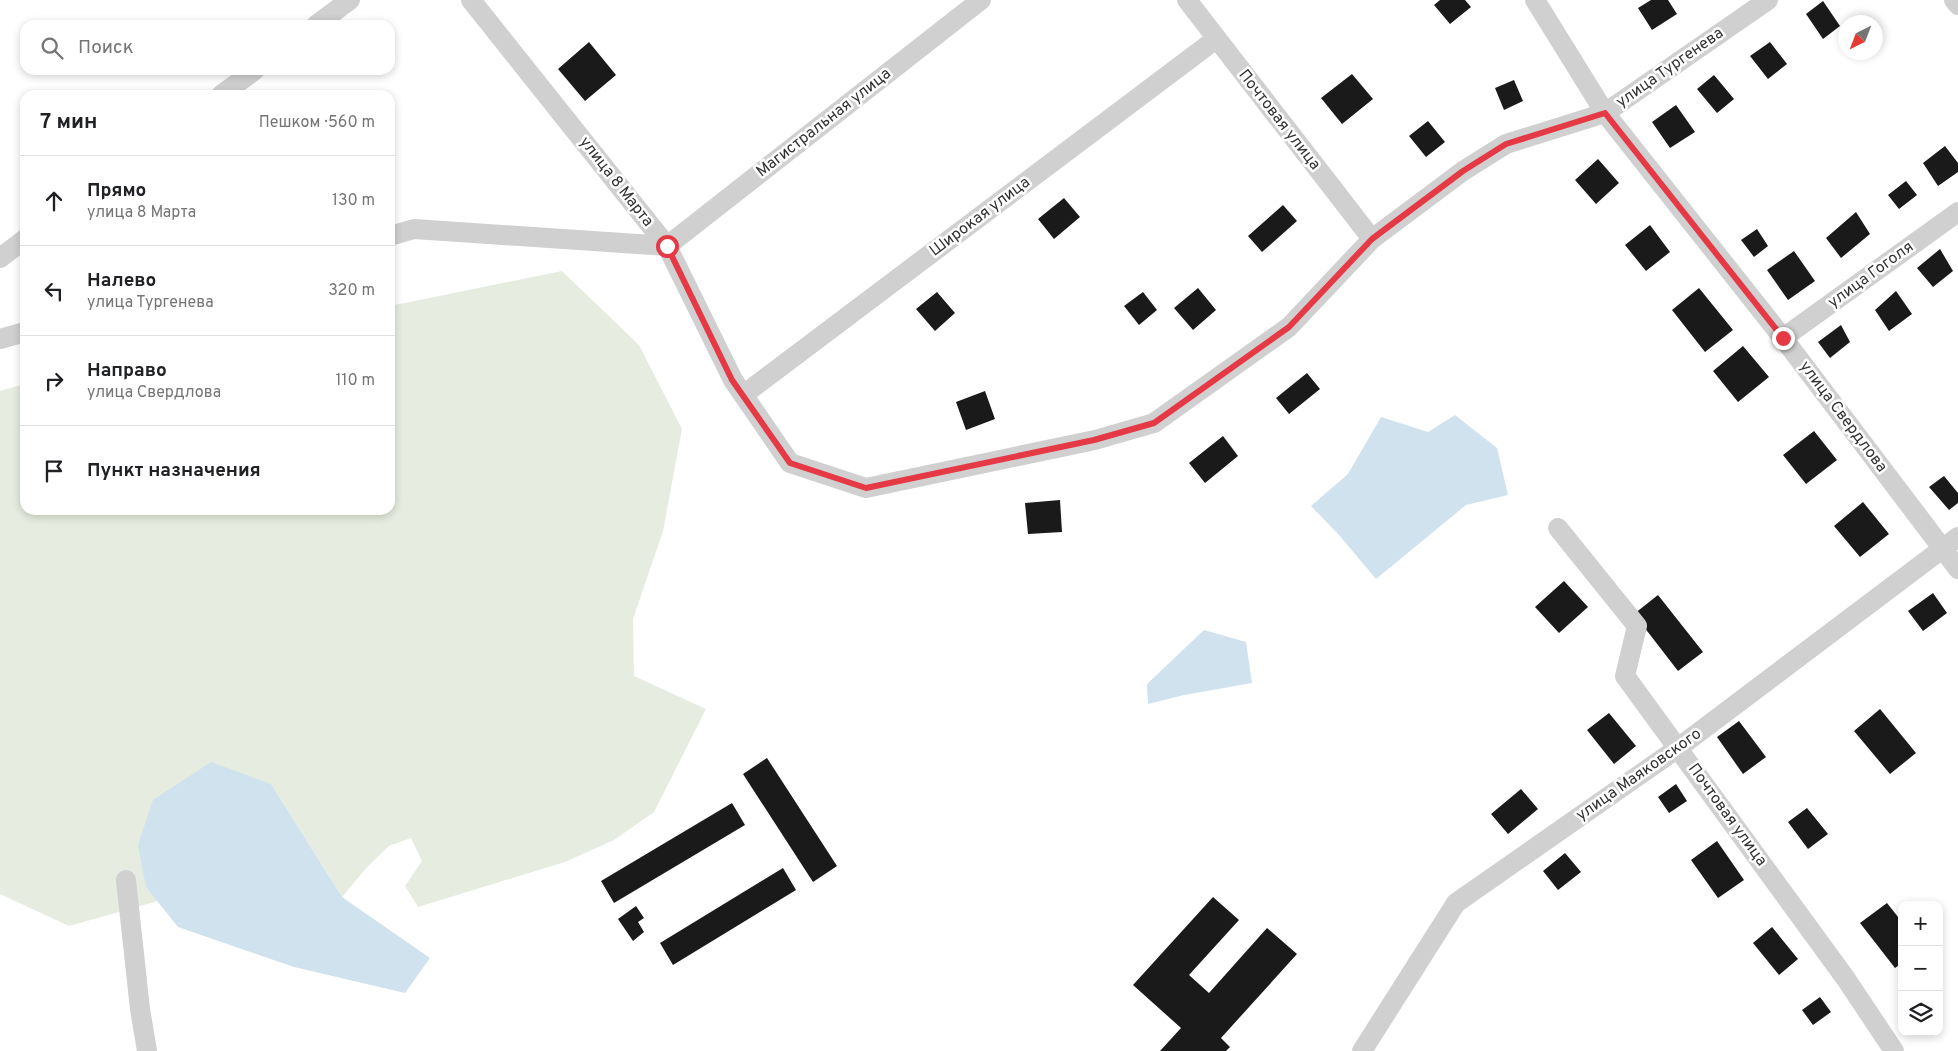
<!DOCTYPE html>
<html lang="ru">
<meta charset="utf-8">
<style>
:root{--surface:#fff;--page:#f6f6f6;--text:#202124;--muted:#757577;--line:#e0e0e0}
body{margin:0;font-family:Overpass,sans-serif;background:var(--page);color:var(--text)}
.controls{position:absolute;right:15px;bottom:15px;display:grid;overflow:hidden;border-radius:10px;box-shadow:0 2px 8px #0003}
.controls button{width:45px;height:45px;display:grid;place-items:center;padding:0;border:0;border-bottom:1px solid var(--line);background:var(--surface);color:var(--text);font:25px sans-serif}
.compass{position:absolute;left:1838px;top:15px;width:45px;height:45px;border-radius:50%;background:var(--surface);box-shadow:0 2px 8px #0003;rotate:222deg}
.stop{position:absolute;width:15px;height:15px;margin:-11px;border:4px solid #e63946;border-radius:50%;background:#fff}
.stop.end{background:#e63946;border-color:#fff;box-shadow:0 1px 5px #0008}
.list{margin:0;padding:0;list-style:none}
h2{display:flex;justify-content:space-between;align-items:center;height:65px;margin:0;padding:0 20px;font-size:21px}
h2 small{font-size:16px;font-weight:400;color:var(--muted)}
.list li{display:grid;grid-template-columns:32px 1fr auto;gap:15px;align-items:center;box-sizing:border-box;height:90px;padding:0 20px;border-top:1px solid var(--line)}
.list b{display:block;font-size:19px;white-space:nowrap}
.list p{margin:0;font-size:16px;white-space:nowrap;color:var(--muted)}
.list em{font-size:16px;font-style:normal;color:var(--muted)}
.icon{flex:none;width:28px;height:28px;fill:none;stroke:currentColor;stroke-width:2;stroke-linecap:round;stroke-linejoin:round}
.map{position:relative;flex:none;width:1958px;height:1051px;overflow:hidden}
.search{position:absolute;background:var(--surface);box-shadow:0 2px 8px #0003;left:20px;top:20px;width:375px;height:55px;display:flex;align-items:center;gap:12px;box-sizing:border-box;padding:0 18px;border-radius:15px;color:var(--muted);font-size:19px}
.panel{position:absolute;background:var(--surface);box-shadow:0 2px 8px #0003;left:20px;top:90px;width:375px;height:425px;border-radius:15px}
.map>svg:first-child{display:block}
.green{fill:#e6ecdf}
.water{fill:#cfe2ee}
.building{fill:#1a1a1a}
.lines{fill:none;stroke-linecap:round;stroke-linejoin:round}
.minor{stroke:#d0d0d0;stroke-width:20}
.route{stroke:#e63946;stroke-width:6}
.labels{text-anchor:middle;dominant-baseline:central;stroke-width:5;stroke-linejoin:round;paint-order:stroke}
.street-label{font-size:16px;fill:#333;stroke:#fff}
</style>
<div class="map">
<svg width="1958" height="1051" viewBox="0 0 1958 1051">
<rect width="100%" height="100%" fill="#fff"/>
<path class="green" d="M562,271l77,74 43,84 -19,102 -30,88 1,57 72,33 -52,103 -40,28 -49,22 -147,45 -13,-21 17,-25 -11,-23 -22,8 -22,21 -25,30 -71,-113 -125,103 12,14 -89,25 -69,-32v-503l25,-7v126h365v-204z"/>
<path class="water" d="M1455,415l42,33 11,47 -42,10 -90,74 -37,-44 -28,-29 37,-32 33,-57 47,15z
M1204,630l42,12 6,41 -68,12 -36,9 -1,-20z
M211,762l60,22 71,113 88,61 -25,35 -111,-26 -116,-40 -32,-40 -8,-42 15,-45z"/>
<path class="building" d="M1440,0h25l6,7 -21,17 -16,-19z
M1651,0h17l9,14 -25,16 -14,-22z
M1823,1l17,25 -17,13 -17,-25z
M589,42l27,33 -31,26 -27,-32z
M1770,42l17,22 -19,15 -18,-23z
M1352,74l21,25 -31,25 -21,-26z
M1714,75l20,24 -17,14 -20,-24z
M1514,80l9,21 -19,9 -9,-22z
M1676,105l19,27 -25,16 -18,-26z
M1428,121l17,21 -19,15 -17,-21z
M1945,146l13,17v9l-20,14 -15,-23z
M1598,159l21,24 -23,21 -21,-24z
M1906,181l11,14 -18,14 -11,-14z
M1064,198l16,19 -26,22 -16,-20z
M1283,205l14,16 -35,31 -14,-16z
M1856,212l14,22 -29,24 -15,-20z
M1650,225l20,27 -24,19 -21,-26z
M1757,229l11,17 -14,11 -13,-17z
M1940,249l13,22 -20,16 -16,-19z
M1794,251l21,30 -27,19 -21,-30z
M1198,288l18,22 -23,20 -19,-22z
M1699,288l34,42 -28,22 -33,-42z
M1896,291l16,23 -23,17 -14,-21z
M937,292l18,21 -20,18 -19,-22z
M1143,292l14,18 -18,15 -15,-19z
M1841,325l9,17 -20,16 -12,-16z
M1743,346l26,31 -31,25 -25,-31z
M1307,373l13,16 -31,25 -13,-16z
M985,391l10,28 -29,11 -10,-28z
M1814,431l23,29 -31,24 -23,-29z
M1223,436l15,20 -33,27 -16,-20z
M1944,476l14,17v10l-9,7 -20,-23z
M1060,500l2,32 -34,2 -3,-31z
M1863,502l26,32 -29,23 -26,-31z
M1564,581l24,26 -29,26 -24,-26z
M1933,593l14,20 -24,18 -15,-20z
M1658,595l45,57 -25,19 -44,-57z
M1880,709l36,44 -26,21 -36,-43z
M1609,713l27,33 -22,18 -27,-34z
M1739,721l27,36 -23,17 -26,-37z
M767,758l70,108 -24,16 -70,-108z
M1676,784l11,17 -18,12 -11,-16z
M1521,789l17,20 -30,25 -17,-20z
M732,803l13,22 -131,78 -13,-22z
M1807,808l21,26 -20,15 -20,-27z
M1717,841l27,39 -26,18 -27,-38z
M1565,853l16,19 -23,18 -15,-19z
M783,868l13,22 -123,75 -13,-22z
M1213,897l26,23 -50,55 20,18 58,-65 30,26 -76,84 9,9 -4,4h-66l21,-23 -48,-43z
M1887,903l15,19v41l-7,5 -35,-45z
M636,906l8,12 -6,4 6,10 -11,9 -15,-22z
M1772,927l26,32 -19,16 -26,-32z
M1820,997l11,15 -18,13 -11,-15z"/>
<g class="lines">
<path class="minor" d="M471,0l196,246 66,134 57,83 76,25 229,-48 59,-17 135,-96 83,-88 91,-68 43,-27 99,-31 163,-113
M1187,0l185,239
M1535,0l70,113 178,225 175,231
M1954,0l4,5
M316,25l34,-25
M221,95l34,-25
M390,236l24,-7 253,17
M667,246l314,-246
M0,258l25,-19
M1783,338l175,-126
M0,339l25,-7
M743,395l473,-356
M1558,528l79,98 -12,50 221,303 48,72
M126,880l14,129 7,42
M1362,1051l94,-148 222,-155 280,-211"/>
</g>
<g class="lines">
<path class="route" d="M667,246l65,134 58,83 76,25 228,-48 60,-17 135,-96 83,-88 91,-68 43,-27 99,-31 178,225"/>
</g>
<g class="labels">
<g class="street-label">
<text transform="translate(1670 68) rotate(-35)">улица Тургенева</text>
<text transform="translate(1279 120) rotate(52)">Почтовая улица</text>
<text transform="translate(824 123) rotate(-38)">Магистральная улица</text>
<text transform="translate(616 182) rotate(52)">улица 8 Марта</text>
<text transform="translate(980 217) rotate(-37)">Широкая улица</text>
<text transform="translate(1871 275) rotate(-36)">улица Гоголя</text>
<text transform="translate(1843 417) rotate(53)">улица Свердлова</text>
<text transform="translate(1639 775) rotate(-35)">улица Маяковского</text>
<text transform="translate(1727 815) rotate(54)">Почтовая улица</text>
</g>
</g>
</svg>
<div class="controls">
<button>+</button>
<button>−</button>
<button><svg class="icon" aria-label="layers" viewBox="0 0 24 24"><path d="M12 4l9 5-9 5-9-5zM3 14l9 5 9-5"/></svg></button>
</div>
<svg class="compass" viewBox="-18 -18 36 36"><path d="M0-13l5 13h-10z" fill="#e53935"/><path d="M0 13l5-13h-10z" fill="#757577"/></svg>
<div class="stop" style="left:667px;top:246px"></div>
<div class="stop end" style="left:1783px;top:338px"></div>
<div class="search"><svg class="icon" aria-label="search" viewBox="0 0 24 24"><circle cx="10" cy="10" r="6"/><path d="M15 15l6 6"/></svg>Поиск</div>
<section class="panel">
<h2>7 мин<small>Пешком · 560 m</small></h2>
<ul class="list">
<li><svg class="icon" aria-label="ahead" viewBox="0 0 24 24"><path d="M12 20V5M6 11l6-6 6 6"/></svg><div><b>Прямо</b><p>улица 8 Марта</p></div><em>130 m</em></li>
<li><svg class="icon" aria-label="left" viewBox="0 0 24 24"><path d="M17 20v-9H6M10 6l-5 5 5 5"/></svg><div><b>Налево</b><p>улица Тургенева</p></div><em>320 m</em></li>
<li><svg class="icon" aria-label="right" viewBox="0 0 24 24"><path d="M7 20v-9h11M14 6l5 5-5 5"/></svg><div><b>Направо</b><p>улица Свердлова</p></div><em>110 m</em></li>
<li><svg class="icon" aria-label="arrive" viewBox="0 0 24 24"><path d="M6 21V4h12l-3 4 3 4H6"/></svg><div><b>Пункт назначения</b></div></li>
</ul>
</section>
</div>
